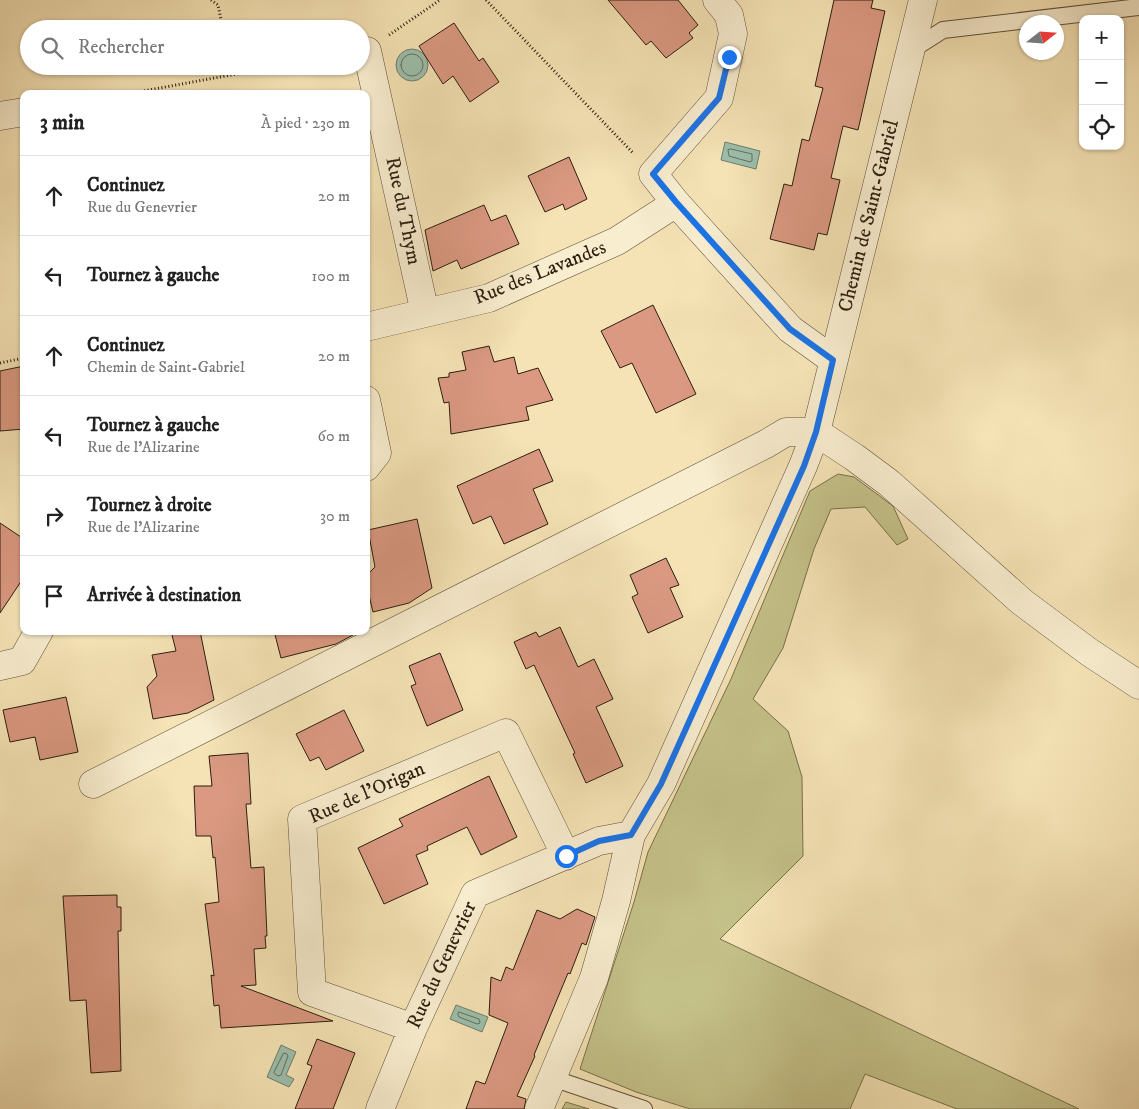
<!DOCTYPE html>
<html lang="fr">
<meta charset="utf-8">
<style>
:root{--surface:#fff;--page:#f2f2f2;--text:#222;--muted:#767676;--line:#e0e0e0}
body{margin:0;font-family:"IM FELL DW Pica",serif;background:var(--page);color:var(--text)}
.controls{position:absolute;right:15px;top:15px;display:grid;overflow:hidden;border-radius:10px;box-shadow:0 1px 4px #0004}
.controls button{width:45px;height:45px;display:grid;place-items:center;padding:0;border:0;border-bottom:1px solid var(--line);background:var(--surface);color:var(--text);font:25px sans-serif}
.compass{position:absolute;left:1019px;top:15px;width:45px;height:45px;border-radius:50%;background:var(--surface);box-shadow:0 1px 4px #0004;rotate:73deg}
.stop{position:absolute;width:15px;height:15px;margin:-11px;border:4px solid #1a73e8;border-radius:50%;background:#fff}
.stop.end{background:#1a73e8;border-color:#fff;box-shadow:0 1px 5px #0008}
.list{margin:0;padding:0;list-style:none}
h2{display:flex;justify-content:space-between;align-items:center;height:65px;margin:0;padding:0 20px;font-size:21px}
h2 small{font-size:16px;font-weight:400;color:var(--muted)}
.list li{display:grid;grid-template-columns:32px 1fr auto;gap:15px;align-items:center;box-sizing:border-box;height:80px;padding:0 20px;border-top:1px solid var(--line)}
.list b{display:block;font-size:19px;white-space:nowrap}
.list p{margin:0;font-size:16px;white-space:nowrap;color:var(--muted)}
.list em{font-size:16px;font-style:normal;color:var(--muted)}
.icon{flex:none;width:28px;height:28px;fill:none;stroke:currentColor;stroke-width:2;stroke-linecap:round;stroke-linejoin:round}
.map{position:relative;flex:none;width:1139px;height:1109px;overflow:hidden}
.search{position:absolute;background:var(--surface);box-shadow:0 1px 4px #0004;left:20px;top:20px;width:350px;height:55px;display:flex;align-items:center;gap:12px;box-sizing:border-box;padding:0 18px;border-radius:28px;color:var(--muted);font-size:19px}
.panel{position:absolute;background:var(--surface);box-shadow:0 1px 4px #0004;left:20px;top:90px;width:350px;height:545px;border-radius:10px}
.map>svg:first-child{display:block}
.green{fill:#c4c188;stroke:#78704c}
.water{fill:#9cbeab;stroke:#6f7e6d}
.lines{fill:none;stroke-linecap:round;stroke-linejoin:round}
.shore{stroke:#646e5d;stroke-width:1}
.building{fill:#db9982;stroke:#2b1e0f}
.lane-casing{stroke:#5e4f38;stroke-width:18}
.street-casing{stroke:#5e4f38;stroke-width:29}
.path{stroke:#2b1e0f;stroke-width:3;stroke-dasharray:1 2.5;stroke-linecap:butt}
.lane{stroke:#f8edcf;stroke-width:16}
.street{stroke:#f8edcf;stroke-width:28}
.route{stroke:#1a73e8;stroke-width:6}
.labels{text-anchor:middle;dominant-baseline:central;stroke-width:4.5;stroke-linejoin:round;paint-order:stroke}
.street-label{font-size:20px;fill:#2b1e0f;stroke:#f8edcf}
</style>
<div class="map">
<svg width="1139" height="1109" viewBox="0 0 1139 1109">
<rect width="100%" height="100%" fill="#f5e3b5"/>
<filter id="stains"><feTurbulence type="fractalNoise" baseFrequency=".004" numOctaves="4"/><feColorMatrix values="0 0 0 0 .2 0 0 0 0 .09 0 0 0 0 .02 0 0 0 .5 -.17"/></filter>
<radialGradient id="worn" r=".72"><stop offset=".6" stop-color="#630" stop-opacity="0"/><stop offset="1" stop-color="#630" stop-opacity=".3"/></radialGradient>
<path class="green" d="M838,474l16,3 39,29 15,33 -11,6 -32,-38 -34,2 -17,40 -31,99 -30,51 35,32 14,46 1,79 -83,83 359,170h-122l-92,-35 -15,35h-160l-54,-17 -56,-23 54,-167 14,-50 83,-173 79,-188z
M566,1102l23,7h-27z"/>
<path class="water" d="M396 65a16 16 0 1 1 32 0a16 16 0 1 1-32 0Z
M725,142l35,9 -4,18 -35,-9z
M456,1005l32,12 -6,15 -32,-13z
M281,1045l15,7 -10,23 8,4 -5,8 -22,-10z"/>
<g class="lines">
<path class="shore" d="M401 65a11 11 0 1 1 22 0a11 11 0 1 1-22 0Z
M731,149l21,5v7l-2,1 -21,-6 -1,-6z
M459,1012l20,7 1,4 -3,1 -18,-7 -1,-2z
M284,1053l3,1 1,2 -7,19 -3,1 -4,-3z"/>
</g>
<path class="building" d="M608,0h70l20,25 -9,8 4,5 -27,20 -15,-17 -5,4z
M834,0h39l-2,8 14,3 -27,119 -15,-4 -12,52 9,2 -13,55 -9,-2 -4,17 -44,-11 14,-55 8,2 10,-47 7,2 14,-53 -8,-2z
M454,23l25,38 4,-3 16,24 -29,20 -17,-26 -10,8 -24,-38z
M569,157l18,42 -22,11 -2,-6 -18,8 -17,-36z
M484,205l7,16 15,-6 13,29 -58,25 -4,-9 -24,11 -8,-41z
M653,305l43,89 -40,19 -24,-50 -12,5 -19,-37z
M489,346l5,16 20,-5 4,17 20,-6 15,32 -27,7 3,13 -78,14 -2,-32 -5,1 -6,-25 11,-1v-4l17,-3 -4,-18z
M24,366v63l-24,2v-60z
M539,449l14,32 -20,8 15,35 -44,20 -13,-28 -18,8 -16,-38z
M417,519l15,69 -23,15 -36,9 -7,-29v-7l9,-9 -7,-37z
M0,523l24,16v38l-24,36z
M666,558l13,27 -9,3 13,29 -35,16 -16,-36 6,-3 -8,-19z
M560,627l18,40 16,-8 19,40 -17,8 27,59 -37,17 -13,-29 2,-1 -41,-88 -8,4 -12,-27 22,-10 3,5z
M171,631h29l14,69 -26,13 -35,6 -6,-32 10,-11 -5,-21 24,-4z
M274,631h78l1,4 -17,9 -55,14z
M440,653l23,57 -36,16 -16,-40 5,-2 -7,-18z
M66,697l12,55 -38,8 -5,-23 -25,5 -7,-32z
M344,710l20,41 -38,19 -7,-13 -9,4 -14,-27z
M248,753l3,51h-5l5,64 13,-1 3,69h-2l1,12 -12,1 2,36 -15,1 92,35 -112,7 -2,-23 -5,1 -3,-31 3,1 -9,-72 14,-2 -4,-45 -2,1 -2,-22h-15l-2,-50h18l-3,-30z
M489,776l28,61 -36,18 -14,-28 -40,19 1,4 -12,5 12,29 -44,20 -26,-56 45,-22 -4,-7z
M117,895v12h4v24h-3l3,140 -30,2 -5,-73 -16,1 -7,-105z
M577,909l18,8 -9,28 -4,-2 -12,31 -2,-1 -34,82 1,1 -18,40 9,3 -2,10h-58l10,-28 9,3 23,-61 -19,-8 2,-38 10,4 5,-14 7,3 24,-60 23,9z
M317,1039l38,14 -22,56h-38l17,-43 -5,-2z"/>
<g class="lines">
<g class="lane-casing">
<path id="lane" d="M910,51l33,-21 196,-23
M552,1078l92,31"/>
</g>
<g class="street-casing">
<path id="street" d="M717,0l12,15 4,19 -14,64 -66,76 23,29 114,126 43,31
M367,51l58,262
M0,116l24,-4
M366,327l123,-29 128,-57 59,-38
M366,400l11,53 -11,14
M0,666l22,-5 17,-30
M93,784l673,-340 20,-12h30l38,25 35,26 133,119 67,50 50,33
M413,1028l-101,-36 -10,-173 204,-86 60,123
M380,1109l33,-81 62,-134 124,-53 32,-6
M539,1109l55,-131 22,-77 15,-66 30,-51 142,-318 13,-34 107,-432"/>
</g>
<path class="path" d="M211,0l7,5 5,24
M486,0l148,154
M389,35l51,-35
M230,66l2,9
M127,94l153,-28
M0,363l24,-5"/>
<use href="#lane" class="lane"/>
<use href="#street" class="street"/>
</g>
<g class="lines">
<path class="route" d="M566,856l33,-15 32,-6 30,-51 143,-318 12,-34 17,-72 -43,-31 -114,-127 -23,-28 66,-76 10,-41"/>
</g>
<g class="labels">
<g class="street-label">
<text transform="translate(403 211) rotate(78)">Rue du Thym</text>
<text transform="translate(869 216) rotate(-76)">Chemin de Saint-Gabriel</text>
<text transform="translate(540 273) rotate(-22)">Rue des Lavandes</text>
<text transform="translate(367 793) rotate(-24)">Rue de l'Origan</text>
<text transform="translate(442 965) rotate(-65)">Rue du Genevrier</text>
</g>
</g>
<rect width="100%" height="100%" filter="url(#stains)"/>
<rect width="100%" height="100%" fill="url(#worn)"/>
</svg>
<div class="controls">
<button>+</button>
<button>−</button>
<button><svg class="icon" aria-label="locate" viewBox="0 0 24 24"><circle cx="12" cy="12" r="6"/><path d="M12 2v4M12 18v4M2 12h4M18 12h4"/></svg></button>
</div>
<svg class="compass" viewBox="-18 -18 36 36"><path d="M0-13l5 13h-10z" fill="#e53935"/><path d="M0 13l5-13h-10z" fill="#767676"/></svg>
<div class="stop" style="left:566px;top:856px"></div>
<div class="stop end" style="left:729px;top:57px"></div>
<div class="search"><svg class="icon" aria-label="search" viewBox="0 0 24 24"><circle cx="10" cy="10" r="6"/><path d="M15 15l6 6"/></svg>Rechercher</div>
<section class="panel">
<h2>3 min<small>À pied · 230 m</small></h2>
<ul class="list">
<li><svg class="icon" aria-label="ahead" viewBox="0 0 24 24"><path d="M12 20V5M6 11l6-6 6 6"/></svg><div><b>Continuez</b><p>Rue du Genevrier</p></div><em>20 m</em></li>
<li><svg class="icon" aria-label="left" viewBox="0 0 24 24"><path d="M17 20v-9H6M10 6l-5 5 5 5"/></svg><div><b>Tournez à gauche</b></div><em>100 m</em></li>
<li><svg class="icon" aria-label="ahead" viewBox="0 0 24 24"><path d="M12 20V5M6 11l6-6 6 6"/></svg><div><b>Continuez</b><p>Chemin de Saint-Gabriel</p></div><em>20 m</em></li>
<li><svg class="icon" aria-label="left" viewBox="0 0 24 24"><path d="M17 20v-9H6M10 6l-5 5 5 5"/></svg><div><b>Tournez à gauche</b><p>Rue de l'Alizarine</p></div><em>60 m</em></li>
<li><svg class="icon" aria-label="right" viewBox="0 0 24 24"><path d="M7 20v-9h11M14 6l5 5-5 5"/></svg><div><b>Tournez à droite</b><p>Rue de l'Alizarine</p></div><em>30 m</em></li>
<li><svg class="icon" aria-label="arrive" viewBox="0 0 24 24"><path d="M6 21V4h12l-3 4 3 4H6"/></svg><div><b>Arrivée à destination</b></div></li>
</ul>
</section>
</div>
